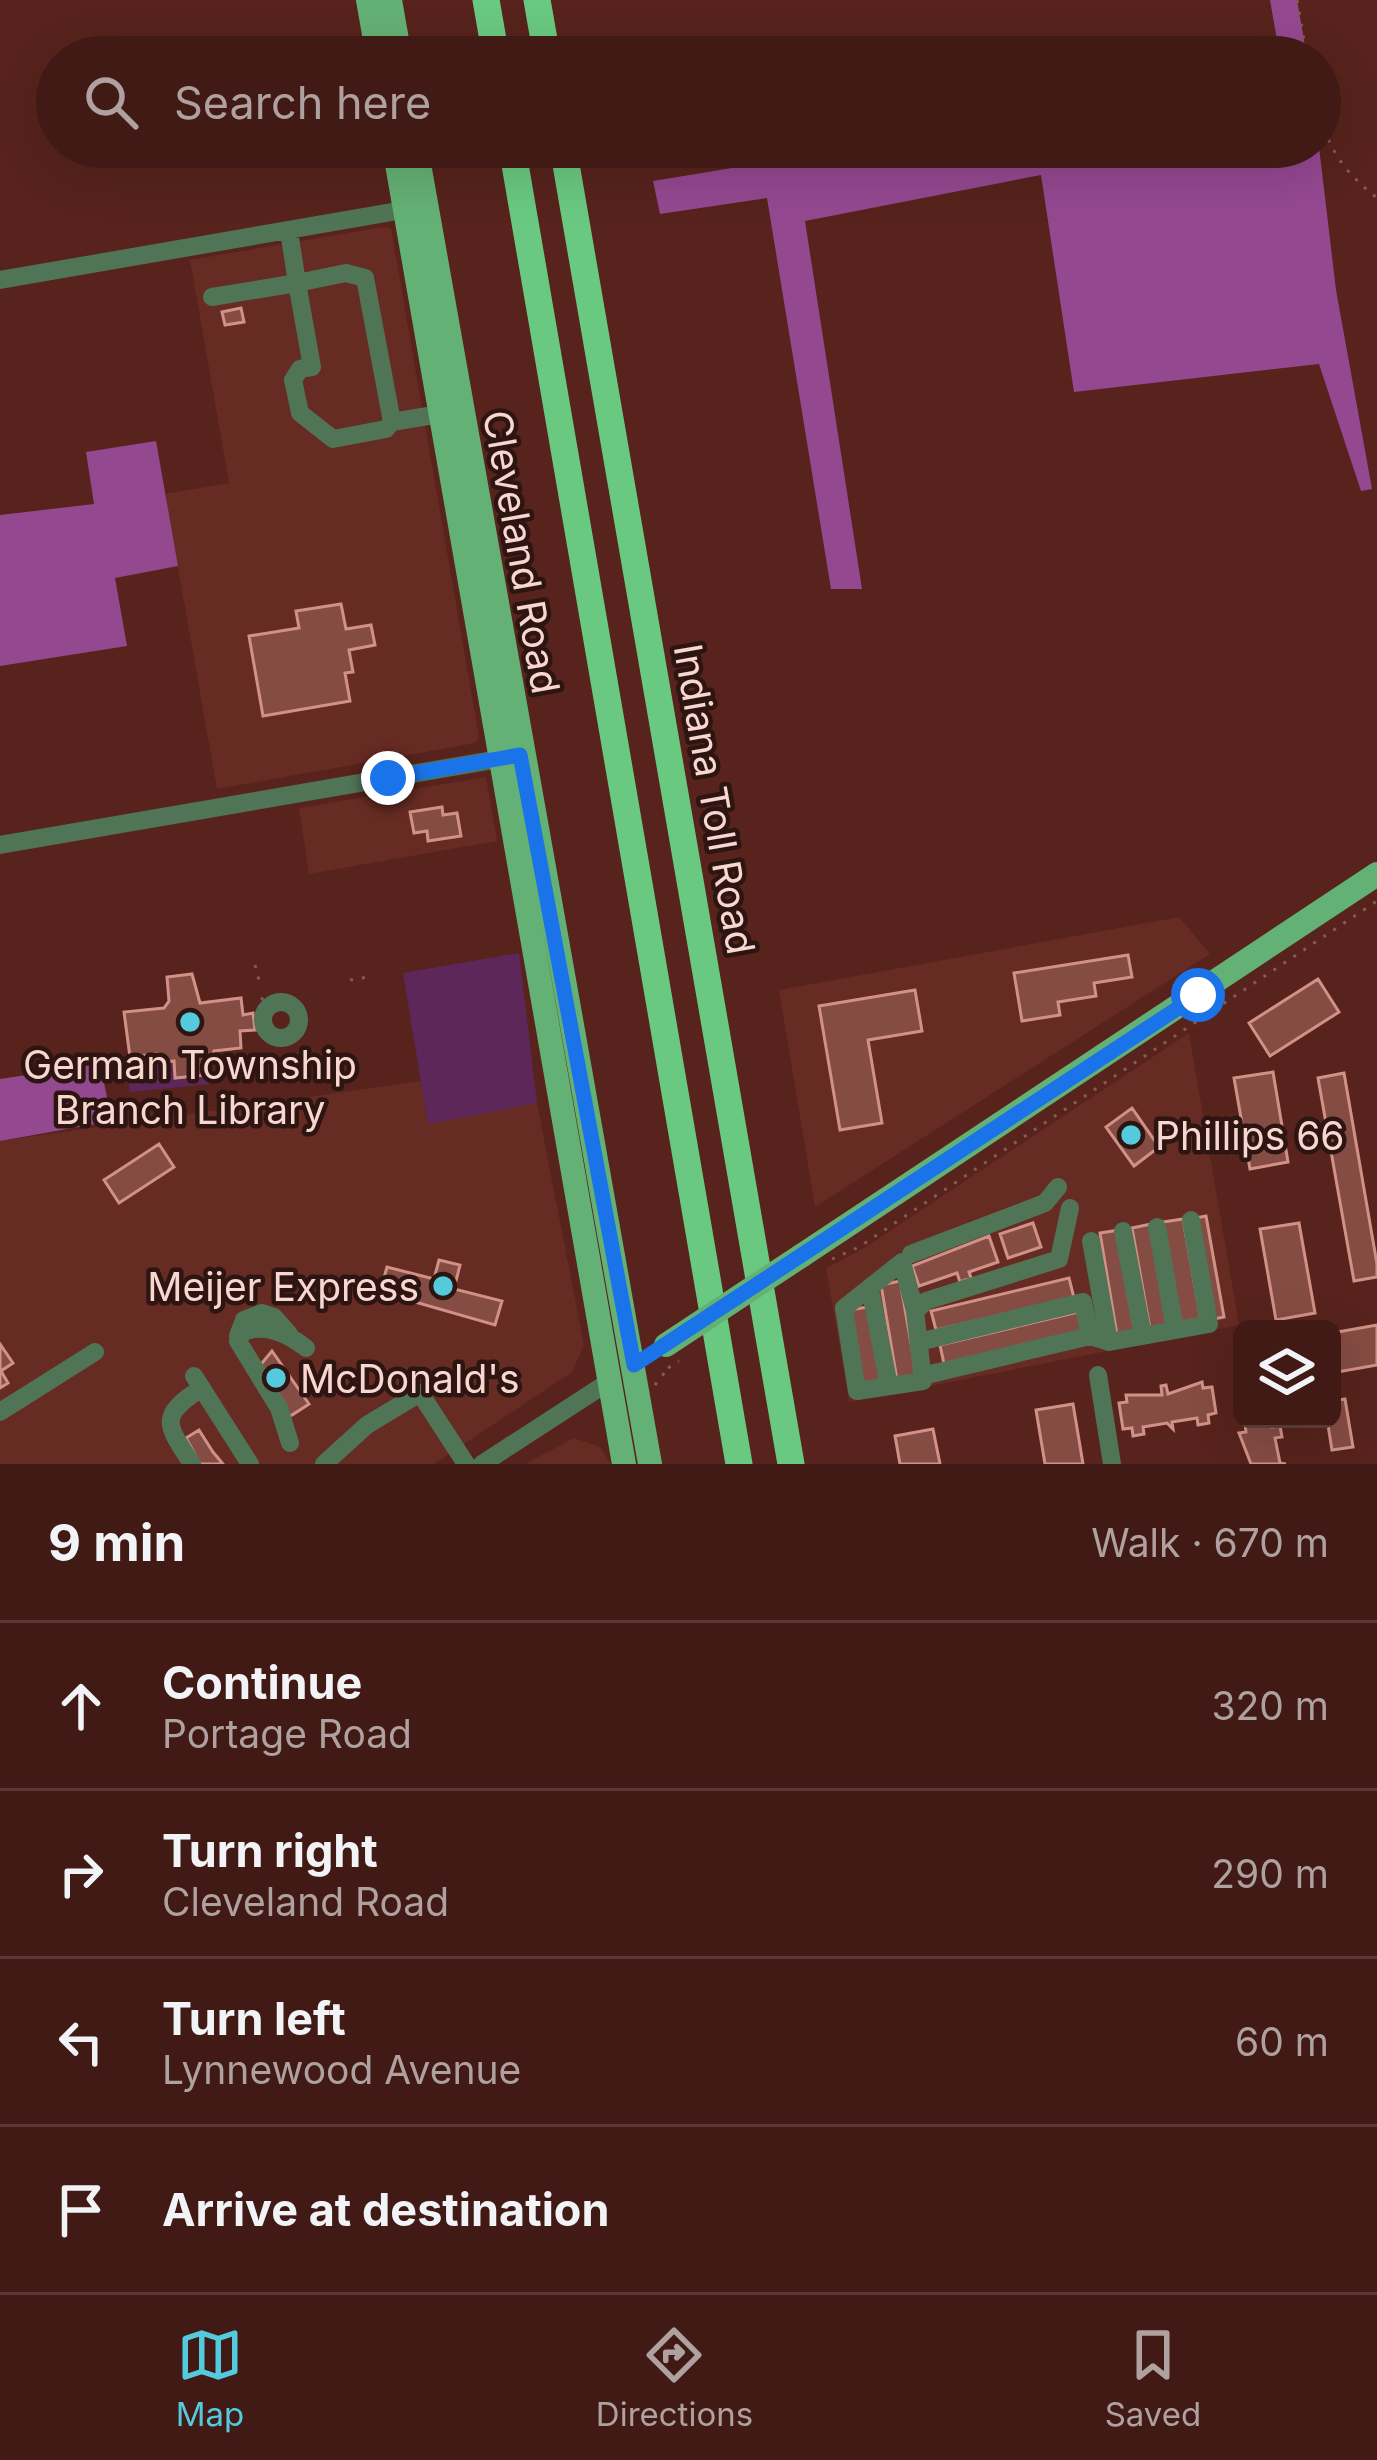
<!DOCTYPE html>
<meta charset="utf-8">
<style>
:root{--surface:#411a15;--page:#48231e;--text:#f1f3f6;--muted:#aea1a0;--line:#5a3834;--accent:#54cadd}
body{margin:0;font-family:Inter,sans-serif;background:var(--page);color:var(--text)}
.controls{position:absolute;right:36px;bottom:36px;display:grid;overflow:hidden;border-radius:18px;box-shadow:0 12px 48px #0002}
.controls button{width:108px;height:108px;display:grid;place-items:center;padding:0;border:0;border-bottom:3px solid var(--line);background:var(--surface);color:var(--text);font:60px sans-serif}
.stop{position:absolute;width:36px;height:36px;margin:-27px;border:9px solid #1a73e8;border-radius:50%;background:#fff}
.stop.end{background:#1a73e8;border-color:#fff;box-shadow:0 3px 12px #0008}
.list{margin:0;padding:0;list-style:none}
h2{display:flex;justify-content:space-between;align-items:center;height:156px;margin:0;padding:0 48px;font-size:51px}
h2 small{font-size:39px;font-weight:400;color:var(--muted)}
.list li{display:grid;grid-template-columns:78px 1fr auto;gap:36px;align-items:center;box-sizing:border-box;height:168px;padding:0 48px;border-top:3px solid var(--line)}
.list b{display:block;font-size:45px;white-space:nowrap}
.list p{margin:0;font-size:39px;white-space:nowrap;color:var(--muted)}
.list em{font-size:39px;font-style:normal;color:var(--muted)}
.icon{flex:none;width:66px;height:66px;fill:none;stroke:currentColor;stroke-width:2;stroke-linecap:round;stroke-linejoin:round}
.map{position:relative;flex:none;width:1377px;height:1464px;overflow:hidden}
.search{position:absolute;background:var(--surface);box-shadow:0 12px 48px #0002;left:36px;right:36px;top:36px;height:132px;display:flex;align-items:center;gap:30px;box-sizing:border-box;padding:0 42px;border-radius:66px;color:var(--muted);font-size:45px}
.sheet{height:828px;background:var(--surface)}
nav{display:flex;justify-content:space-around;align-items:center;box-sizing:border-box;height:168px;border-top:3px solid var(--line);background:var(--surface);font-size:33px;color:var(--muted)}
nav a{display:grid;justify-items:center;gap:6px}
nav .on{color:var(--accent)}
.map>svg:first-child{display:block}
.built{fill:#662b23}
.green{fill:#5e275a}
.forest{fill:#944890}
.building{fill:#854c43;stroke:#d19187;stroke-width:3}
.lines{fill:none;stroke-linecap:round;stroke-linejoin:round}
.path{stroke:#895a53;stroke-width:3;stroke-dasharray:3 9;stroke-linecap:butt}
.minor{stroke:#507456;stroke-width:18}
.major{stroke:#64b175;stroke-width:24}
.highway{stroke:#6ac980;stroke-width:27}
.path-bridge{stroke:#895a53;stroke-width:3;stroke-dasharray:3 9;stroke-linecap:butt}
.major-bridge{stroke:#64b175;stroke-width:24}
.route{stroke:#1a73e8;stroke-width:15}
.poi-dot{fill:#54cadd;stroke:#2d1512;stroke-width:4.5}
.labels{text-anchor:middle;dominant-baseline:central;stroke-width:9;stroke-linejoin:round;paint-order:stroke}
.street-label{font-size:39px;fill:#f9d7d0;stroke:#2d1512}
.poi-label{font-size:39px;fill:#f9d7d0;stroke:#2d1512;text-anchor:start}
</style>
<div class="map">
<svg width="1377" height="1464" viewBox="0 0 1377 1464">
<rect width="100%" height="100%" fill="#57231c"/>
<path class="built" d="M383,227l8,1 88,509 -3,6 -259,46 -52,-295 64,-11 -39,-223z
M486,777l11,64 -188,33 -10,-66z
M1179,917l31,37 -395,253 -36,-217z
M1189,1033l50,292 -390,77 -23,-134 38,-20z
M421,1081l7,42 109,-20 47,242 -12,27 -138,92h-434v-323z
M574,1438l26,9 11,17h-86z"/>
<path class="green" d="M519,953l18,150 -109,21 -25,-151z
M151,1054h7l1,9 15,-2 1,17 33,-7 2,13 -80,8 -4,-35z"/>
<path class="forest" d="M1270,0h27l10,57h-27z
M859,147h460l17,143 36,199 -11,2 -42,-127 -245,28 -33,-217 -236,46 57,368h-31l-64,-391 -107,16 -7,-33z
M156,441l22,125 -63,12 12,68 -127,20v-151l94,-11 -8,-52z
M100,1064l12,57 -112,20v-62z"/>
<path class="building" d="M241,308l3,14 -19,3 -3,-13z
M341,604l5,25 25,-4 4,20 -26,5 4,22 -8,1 5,28 -87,15 -14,-80 50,-8 -3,-17z
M442,807l1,8 14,-2 4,23 -33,5 -1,-10 -13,2 -4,-21z
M1128,955l4,22 -38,6 2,13 -38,6 2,13 -38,6 -8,-48z
M192,974l8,29 41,-5 2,17 10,-2 2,17 -15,1 1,17 -27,3 -9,24 -30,3 -1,-17 -16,2v-9l-28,3 -6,-45 40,-4 5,-7 -2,-24z
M1318,979l21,33 -69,44 -21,-33z
M915,990l7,41 -54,9 14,83 -42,7 -21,-124z
M1273,1072l15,90 -38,7 -16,-91z
M1344,1073l33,191v13l-23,4 -36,-203z
M1132,1108l27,39 -25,19 -28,-39z
M159,1144l15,23 -55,36 -15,-23z
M1206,1216l18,101 -10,2 -18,-101z
M1183,1219l18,101 -20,4 -18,-102z
M1033,1223l8,24 -33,11 -8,-24z
M1299,1223l16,90 -39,7 -16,-91z
M1151,1224l18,102 -19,3 -18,-101z
M1119,1230l18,101 -20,4 -17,-102z
M989,1236l9,26 -29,10 2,6 -11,4 -3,-9 -38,13 -7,-20z
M439,1260l21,5 -6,24 48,12 -7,24 -115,-33 7,-25 47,12z
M1069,1278l5,20 -138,32 -5,-19z
M900,1281l17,96 -20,3 -16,-95z
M868,1307l13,76 -19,3 -13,-76z
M1078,1312l4,20 -138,32 -4,-19z
M1377,1325v40l-45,8v-40z
M0,1344l13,19 -12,8 7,12 -8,5z
M272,1351l37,53 -17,11 -5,1 -30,-47z
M1202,1382l1,6 9,-1 4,26 -8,2 1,8 -11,2 -1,-7 -25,4 1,7 -6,-6 -24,4 1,7 -11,2 -1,-8 -9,1 -4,-26 8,-1 -1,-7h36l-1,-9 5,-1 2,9z
M1345,1399l8,48 -21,3 -5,-31h5v-18z
M1073,1404l10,60h-38l-9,-54z
M1271,1419l1,8 8,-1 2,11 -7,1 5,25 6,1h-35l-12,-31 7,-1 -1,-9z
M933,1429l7,35h-40l-5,-28z
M199,1430l14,22 10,12h-23l-14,-26z"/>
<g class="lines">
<path class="path" d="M1297,0l10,57
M1320,117c11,37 28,58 57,81
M255,965l5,19
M350,980l23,-4
M261,998l9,6
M259,1021l5,-1
M832,1259l27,-12 518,-346
M655,1385l13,-17"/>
<path class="minor" d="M346,273l19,5 27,144 -6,7 -53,10 -33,-26 -7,-33 7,-11 12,-2 -15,-84z
M0,280l415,-72
M212,297l85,-14 -8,-52
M392,422l48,-8
M0,845l510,-88
M263 1020a18 18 0 1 1 36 0a18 18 0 1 1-36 0Z
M1157,1227l18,103
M1123,1231l20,105
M1091,1241l18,101
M911,1254l134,-51 13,-16
M870,1288l19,98
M915,1311l-13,-49 -58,46 13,83 66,-10 -8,-70 11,-10 133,-42 11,-51
M238,1336l6,-16 18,-7 12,4 15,17
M1090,1336l19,6 100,-18 -18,-104
M919,1342l164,-40 7,34 -168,40
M1098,1375l14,89
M194,1376l56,88
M0,1412l95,-60
M290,1443l-11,-35 -41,-67 6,-10c24,-7 44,3 62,17
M192,1464c-25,-39 -35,-48 10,-76
M324,1464l43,-39 53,-32 46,71
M482,1464l128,-83"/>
<path class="major" d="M368,0l10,57
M390,0l10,57
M394,147l230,1317
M416,147l234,1317
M801,1256l576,-382"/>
<path class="highway" d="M486,0l10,57
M537,0l10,57
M512,147l227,1317
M563,147l228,1317"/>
<path class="path-bridge" d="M668,1368l11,-7"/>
<path class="major-bridge" d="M666,1345l135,-89"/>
</g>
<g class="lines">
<path class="route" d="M388,778l132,-23 114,610 564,-370"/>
</g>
<g class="poi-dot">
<circle cx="190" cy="1022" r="12"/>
<circle cx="1131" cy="1135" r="12"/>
<circle cx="443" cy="1286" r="12"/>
<circle cx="276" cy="1378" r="12"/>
</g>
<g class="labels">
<g class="street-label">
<text transform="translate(522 552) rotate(80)">Cleveland Road</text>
<text transform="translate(715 799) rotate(80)">Indiana Toll Road</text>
</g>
<g class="poi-label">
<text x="190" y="1064" text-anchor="middle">German Township<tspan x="190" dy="45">Branch Library</tspan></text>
<text x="1155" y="1135">Phillips 66</text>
<text x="419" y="1286" text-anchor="end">Meijer Express</text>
<text x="300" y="1378">McDonald's</text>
</g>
</g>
</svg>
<div class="controls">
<button><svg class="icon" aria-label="layers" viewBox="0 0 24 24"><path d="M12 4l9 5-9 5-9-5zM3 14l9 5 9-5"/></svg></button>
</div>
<div class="stop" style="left:1198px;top:995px"></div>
<div class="stop end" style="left:388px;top:778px"></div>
<div class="search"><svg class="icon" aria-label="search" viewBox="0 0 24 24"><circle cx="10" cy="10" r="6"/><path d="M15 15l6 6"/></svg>Search here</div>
</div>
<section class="sheet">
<h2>9 min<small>Walk · 670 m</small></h2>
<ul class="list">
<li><svg class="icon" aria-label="ahead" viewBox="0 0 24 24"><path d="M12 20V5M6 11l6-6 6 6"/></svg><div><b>Continue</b><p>Portage Road</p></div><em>320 m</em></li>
<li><svg class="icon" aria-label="right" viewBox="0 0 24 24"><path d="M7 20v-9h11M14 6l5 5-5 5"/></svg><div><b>Turn right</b><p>Cleveland Road</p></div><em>290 m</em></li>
<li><svg class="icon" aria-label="left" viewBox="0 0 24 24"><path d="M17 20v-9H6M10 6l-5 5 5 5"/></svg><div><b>Turn left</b><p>Lynnewood Avenue</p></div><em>60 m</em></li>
<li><svg class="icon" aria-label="arrive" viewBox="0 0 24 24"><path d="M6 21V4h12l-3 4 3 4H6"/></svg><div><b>Arrive at destination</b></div></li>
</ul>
</section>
<nav>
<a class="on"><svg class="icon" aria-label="map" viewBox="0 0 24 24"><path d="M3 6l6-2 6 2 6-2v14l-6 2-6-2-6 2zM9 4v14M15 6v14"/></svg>Map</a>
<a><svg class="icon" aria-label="directions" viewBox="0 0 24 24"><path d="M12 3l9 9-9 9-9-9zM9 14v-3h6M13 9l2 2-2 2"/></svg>Directions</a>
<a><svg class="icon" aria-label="saved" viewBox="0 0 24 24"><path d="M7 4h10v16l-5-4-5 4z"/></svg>Saved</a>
</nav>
